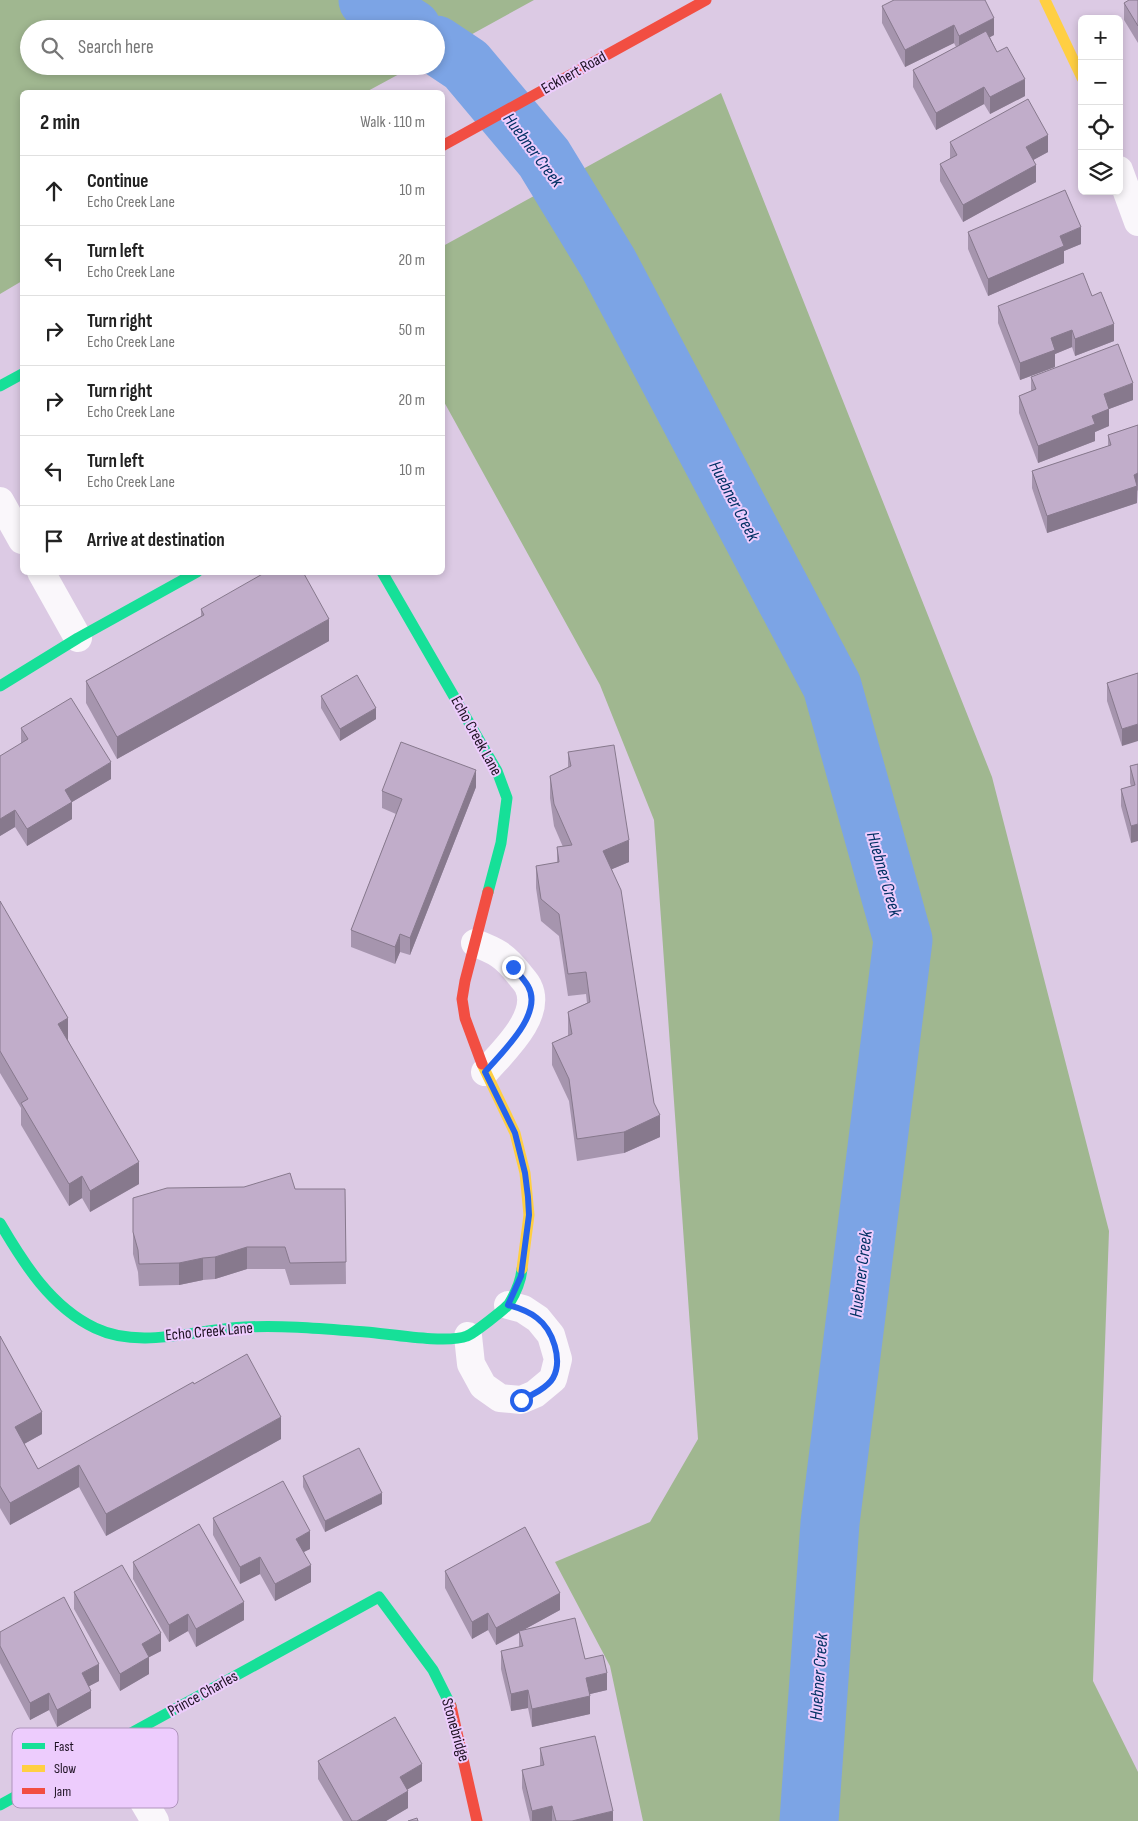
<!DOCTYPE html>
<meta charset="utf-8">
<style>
:root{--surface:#fff;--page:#f6f6f6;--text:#222;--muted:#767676;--line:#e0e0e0}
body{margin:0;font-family:"Sofia Sans Condensed",sans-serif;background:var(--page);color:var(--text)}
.controls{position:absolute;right:15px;top:15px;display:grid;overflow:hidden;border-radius:8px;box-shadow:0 2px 8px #0003}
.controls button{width:45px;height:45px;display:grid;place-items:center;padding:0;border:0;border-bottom:1px solid var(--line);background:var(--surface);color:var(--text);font:25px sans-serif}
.stop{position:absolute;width:15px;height:15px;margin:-11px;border:4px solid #2563eb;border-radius:50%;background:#fff}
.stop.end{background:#2563eb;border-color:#fff;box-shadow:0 1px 5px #0008}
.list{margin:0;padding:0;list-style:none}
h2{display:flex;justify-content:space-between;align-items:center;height:65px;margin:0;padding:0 20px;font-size:21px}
h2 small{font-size:16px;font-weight:400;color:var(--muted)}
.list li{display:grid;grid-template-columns:32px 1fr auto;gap:15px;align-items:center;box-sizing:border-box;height:70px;padding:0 20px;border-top:1px solid var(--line)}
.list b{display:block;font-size:19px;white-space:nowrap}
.list p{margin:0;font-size:16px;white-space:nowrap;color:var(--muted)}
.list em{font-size:16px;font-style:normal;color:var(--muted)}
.icon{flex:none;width:28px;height:28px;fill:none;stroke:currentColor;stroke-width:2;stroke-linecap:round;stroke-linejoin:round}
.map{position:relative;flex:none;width:1138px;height:1821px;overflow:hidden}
.search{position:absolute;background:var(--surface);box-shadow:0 2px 8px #0003;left:20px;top:20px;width:425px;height:55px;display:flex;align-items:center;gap:12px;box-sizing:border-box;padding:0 18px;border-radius:28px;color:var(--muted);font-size:19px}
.panel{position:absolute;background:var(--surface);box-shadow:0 2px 8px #0003;left:20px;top:90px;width:425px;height:485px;border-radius:8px}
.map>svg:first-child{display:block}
.forest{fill:#a0b790}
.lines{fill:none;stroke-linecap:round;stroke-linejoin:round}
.river{stroke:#7ca4e5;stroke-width:59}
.street{stroke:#faf7fb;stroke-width:28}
.fast{stroke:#16e098;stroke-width:11}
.slow{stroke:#ffcf43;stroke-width:11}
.jam{stroke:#f24e42;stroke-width:11}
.wall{fill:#a695ae}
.shaded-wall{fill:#87798d}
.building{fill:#c1adca;stroke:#87798d}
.route{stroke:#2563eb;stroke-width:6}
.labels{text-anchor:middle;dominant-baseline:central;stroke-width:4;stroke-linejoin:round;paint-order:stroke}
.street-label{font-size:16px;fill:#1e1223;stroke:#edccfd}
.water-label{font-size:18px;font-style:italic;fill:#013063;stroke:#edccfd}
.key{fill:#edccfd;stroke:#af94bc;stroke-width:1}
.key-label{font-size:14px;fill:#1e1223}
</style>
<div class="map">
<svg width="1138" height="1821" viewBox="0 0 1138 1821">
<rect width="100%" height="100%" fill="#dccae4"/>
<path class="forest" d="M0,0h534l-98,54v-25h-407v37h385l-48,26h-344v189l-22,13z
M721,93l271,684 117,454 -16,450 45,91v49h-495l-33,-155 -55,-104 95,-40 48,-83 -44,-619 -54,-135 -157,-285v-154z"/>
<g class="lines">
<path class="river" d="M368,0l44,29
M436,45l30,20 78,93 64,105 224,423 71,254 -73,583 -21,298"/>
<path class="street" d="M1119,170l19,52
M0,501l22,39
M41,572l37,66
M475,943c21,8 29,12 44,31 3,4 7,8 9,12 15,30 -26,66 -43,86
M468,1336l3,28 12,22 17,12 21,2 14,-6 18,-15 5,-20 -7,-24 -13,-16 -15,-10 -15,-4
M110,1744l45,77"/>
<path class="fast" d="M0,386l22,-12
M382,572l115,199 10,27 -6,45 -13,49
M0,686l78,-48 119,-66
M0,1223c24,41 51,84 95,105 46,22 101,1 150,-1 40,-2 81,2 121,5 24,2 81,12 101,4 6,-2 38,-27 42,-32 6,-10 12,-24 13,-35
M0,1805l379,-208 54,73 18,36"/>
<path class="slow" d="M1045,0l37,78
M482,1064l33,69 10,40 4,42 -7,54"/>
<path class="jam" d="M442,146l264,-146
M482,1064l-17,-46 -3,-19 3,-18 23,-89
M451,1706l26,115"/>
</g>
<path class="wall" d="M1138,0v43l-14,-23v-17z
M882,6l112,29 -4,2 7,15 28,44 -35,18 -6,-10 -48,26 -23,-43v-17l43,-23 -2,-4 -49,24 -23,-44z
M950,142l98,10 -15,8 3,22 -73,40 -23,-41v-17l10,-5z
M968,232l113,12 -17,7v12l-76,33 -20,-47z
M1092,296l22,45 -39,15 -3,-9 -17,7v13l-35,13 -22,-57v-17z
M1031,377l102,23 -24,9v17l-14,6v9l-57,22 -19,-50v-17l12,-5z
M1138,425v65l-1,1v12l-90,30 -15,-45v-17l76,-25v-11z
M201,609l128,32 -212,118 -31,-56v-22l115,-65z
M1138,673l-16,73 -15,-45v-18z
M321,696l55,23 -36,22 -19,-33z
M21,728l90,51 -39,23v17l-45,27 -12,-19 -15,9 21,-93z
M568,752l61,110 -17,7 48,268 -36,16 -47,8 -8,-60 -17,-36v-22l16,-7v-24l19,-9 -1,-9 -18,2 -9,-60 -18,-15 -5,-33v-22l21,-3v-16h6l-9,-21 -4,-28v-22l18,-8z
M1138,764l-7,79 -10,-37v-17l10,-3 -1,-3v-17z
M476,787l-66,168 -10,-3 -5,12 -44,-17v-17l45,-116 -14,-6v-17z
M0,901l68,139 71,144 -49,28 -8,-14 -13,8 -48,-81v-17l-21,-35z
M295,1189h50l1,95 -56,1 -5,-16h-38l-32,10 -12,1 -24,5 -40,1 -1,-14 -5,-18v-56z
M0,1336l42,98 -18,10 14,25 156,-85 87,55 -175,97 -27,-49 -69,38 -10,-17z
M303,1476l79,28 -57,28 -22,-45z
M213,1518l97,31 -7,3 8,30 -36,19 -15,-27 -20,10 -27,-49z
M133,1562l111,58 -48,27 -8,-16 -19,11 -36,-63z
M445,1571l115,39 -35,19 60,30 22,31 -17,4v20l-58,13 -4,-19 -17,3 -10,-42v-18l18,-4v-14l-23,12 -8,-15 -16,9 -27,-51z
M74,1592l87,59 -12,6v17l-29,17 -46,-82z
M0,1632l99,49 -10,5 2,22 -34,19 -8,-17 -19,10 -30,-57z
M540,1748l73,73h-83l-8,-33v-18l18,-4z
M318,1761l104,20 -15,8 1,19 -22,13h-43l-25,-42z"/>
<path class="shaded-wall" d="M994,18v17l-35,18v-17z
M954,25v18l-49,24v-17z
M1025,79v17l-35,18v-17z
M984,87v17l-48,26v-17z
M1048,135v17l-22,12v-17z
M1036,165v17l-73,40v-17z
M1081,227v17l-17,7v12l-76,33v-17l72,-43z
M1114,324v17l-39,15v-17z
M1072,330v17l-17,7v13l-35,13v-17l31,-25z
M1133,383v17l-24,9v17l-14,6v9l-57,22v-17l54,-30 12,-22z
M1138,473l-1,30 -90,30v-17z
M329,619v22l-212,118v-22z
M376,708v11l-36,22v-12z
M1138,724v17l-16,5v-17z
M111,762v17l-39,23v17l-45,27v-17l38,-39z
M476,770v17l-66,168v-17z
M15,810v17l-15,9v-17z
M1138,824v17l-7,2v-17z
M629,840v22l-26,11v-22z
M400,934v18l-5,12v-17z
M68,1018v22l-10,6v-22z
M660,1115v22l-36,16v-21z
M139,1162v22l-49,28v-21z
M82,1176v22l-13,8v-22z
M247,1247v22l-32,10v-22z
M203,1258v22l-24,5v-22z
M42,1412v22l-27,15v-22z
M281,1417v22l-175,97v-22z
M79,1465v22l-69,38v-22z
M382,1493v11l-57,28v-11z
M310,1531v18l-14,7v-17z
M260,1557v17l-20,10v-17z
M311,1565v17l-36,19v-17z
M560,1593v17l-64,35v-17z
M244,1602v18l-48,27v-18z
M488,1613v17l-16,9v-17z
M188,1614v17l-19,11v-17z
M161,1633v18l-19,10v-17z
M149,1657v17l-29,17v-17z
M99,1664v17l-17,9v-17z
M607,1673v17l-21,5v-17z
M528,1690v18l-17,3v-17z
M91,1691v17l-34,19v-17z
M49,1693v17l-19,10v-17z
M590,1696v18l-58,13v-18z
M422,1764v17l-22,13v-17z
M408,1791v17l-22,13h-29z
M552,1806v15h-20v-10z
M613,1811v10h-41z"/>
<path class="building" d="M894,0h91l9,18 -35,18 -5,-11 -49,25 -23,-44z
M1129,0h9v26l-14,-23z
M986,31l11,21 10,-5 18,32 -35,18 -6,-10 -48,26 -23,-43z
M1028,99l20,36 -22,12 10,18 -73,40 -23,-41 17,-9 -7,-13z
M1065,190l16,37 -21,9 4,10 -76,33 -20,-47z
M1083,273l9,23 9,-4 13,32 -39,15 -3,-9 -21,8 4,12 -35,13 -22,-57z
M1118,344l15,39 -29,11 5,15 -17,7 3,8 -57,22 -19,-50 17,-7 -5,-12z
M1138,425v48l-4,2 3,11 -90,30 -15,-45 79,-26 -3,-10z
M266,572h37l26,47 -212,118 -31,-56 118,-66 -3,-6z
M1138,673v51l-16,5 -15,-46z
M357,675l19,33 -36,21 -19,-33z
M71,698l40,64 -46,28 7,12 -45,27 -12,-19 -15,9v-63l28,-17 -7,-11z
M401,742l75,28 -66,168 -10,-4 -5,13 -44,-17 51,-131 -20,-8z
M614,745l15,95 -26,11 18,39 33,213 6,12 -36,17 -47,7 -8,-60 -17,-36 20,-9 -4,-22 22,-10 -4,-30 -18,2 -9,-60 -18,-15 -5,-33 23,-4 -2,-15 15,-2 -18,-41 -4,-28 21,-10 -3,-14z
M1138,764v60l-7,2 -10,-37 14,-4 -5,-19z
M0,901l68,117 -10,6 81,138 -49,29 -8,-15 -13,8 -48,-81 7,-4 -28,-48z
M290,1173l5,16h50l1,73 -56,1 -5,-16h-38l-32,10 -12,1 -24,5 -40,1 -1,-14 -5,-18v-34l34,-10 77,-1z
M0,1336l42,76 -27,15 23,42 155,-87 1,2 53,-30 34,63 -175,97 -27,-49 -69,38 -10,-17z
M359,1448l23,45 -57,28 -22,-45z
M283,1481l27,50 -14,8 15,26 -36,19 -15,-27 -20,10 -27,-49z
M199,1524l45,78 -48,27 -8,-15 -19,11 -36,-63z
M525,1527l35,66 -64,35 -8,-15 -16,9 -27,-51z
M122,1565l39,68 -19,11 7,13 -29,17 -46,-82z
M64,1597l35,67 -17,9 9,18 -34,19 -8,-17 -19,10 -30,-57v-14z
M575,1618l10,41 18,-4 4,18 -21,5 4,18 -58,13 -4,-19 -17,4 -10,-43 22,-5 -4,-15z
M395,1717l27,47 -22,13 8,14 -51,30h-5l-34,-60z
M595,1736l18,75 -41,10h-16l-4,-15 -20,5 -10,-41 22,-5 -4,-17z
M417,1818l1,3h-10z"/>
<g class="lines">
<path class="route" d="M513,967c5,6 11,12 15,19 16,28 -26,66 -43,86l30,61 10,40 3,24 1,18 -8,61 -13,29c11,3 20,6 29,13 16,12 26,42 16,60 -5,9 -22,18 -32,22"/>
</g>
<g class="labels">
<g class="street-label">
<text transform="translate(574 73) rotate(-29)">Eckhert Road</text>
<text transform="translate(476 736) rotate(61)">Echo Creek Lane</text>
<text transform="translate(209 1332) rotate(-5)">Echo Creek Lane</text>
<text transform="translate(203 1694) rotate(-29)">Prince Charles</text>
<text transform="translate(455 1730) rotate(74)">Stonebridge</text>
</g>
<g class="water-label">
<text transform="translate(533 150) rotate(53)">Huebner Creek</text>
<text transform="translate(734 501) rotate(62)">Huebner Creek</text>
<text transform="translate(884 874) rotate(74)">Huebner Creek</text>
<text transform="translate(861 1274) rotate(-83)">Huebner Creek</text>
<text transform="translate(819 1677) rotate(-86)">Huebner Creek</text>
</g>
</g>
<rect x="12" y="1728" width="166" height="80" rx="8" class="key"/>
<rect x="22" y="1743" width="23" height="6" fill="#16e098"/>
<rect x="22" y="1765" width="23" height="7" fill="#ffcf43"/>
<rect x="22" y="1788" width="23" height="6" fill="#f24e42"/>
<g class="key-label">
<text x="54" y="1751">Fast</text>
<text x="54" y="1773">Slow</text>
<text x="54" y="1796">Jam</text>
</g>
</svg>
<div class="controls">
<button>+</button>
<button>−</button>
<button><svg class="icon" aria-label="locate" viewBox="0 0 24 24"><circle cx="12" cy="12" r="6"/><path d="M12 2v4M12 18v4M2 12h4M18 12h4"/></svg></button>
<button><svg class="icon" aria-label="layers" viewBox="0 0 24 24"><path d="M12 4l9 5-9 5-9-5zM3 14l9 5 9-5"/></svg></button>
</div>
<div class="stop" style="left:521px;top:1400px"></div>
<div class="stop end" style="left:513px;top:967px"></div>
<div class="search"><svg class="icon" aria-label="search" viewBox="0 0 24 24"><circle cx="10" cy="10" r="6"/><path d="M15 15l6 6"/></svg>Search here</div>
<section class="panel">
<h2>2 min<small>Walk · 110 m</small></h2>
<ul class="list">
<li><svg class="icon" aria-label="ahead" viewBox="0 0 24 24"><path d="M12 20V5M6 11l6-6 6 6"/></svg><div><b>Continue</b><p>Echo Creek Lane</p></div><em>10 m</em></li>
<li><svg class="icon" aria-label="left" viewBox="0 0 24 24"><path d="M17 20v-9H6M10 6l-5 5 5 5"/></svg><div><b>Turn left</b><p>Echo Creek Lane</p></div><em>20 m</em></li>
<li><svg class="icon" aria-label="right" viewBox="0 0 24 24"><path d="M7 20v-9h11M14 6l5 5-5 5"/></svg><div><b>Turn right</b><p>Echo Creek Lane</p></div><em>50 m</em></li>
<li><svg class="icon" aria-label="right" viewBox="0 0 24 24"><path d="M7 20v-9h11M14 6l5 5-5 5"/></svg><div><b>Turn right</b><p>Echo Creek Lane</p></div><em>20 m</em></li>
<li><svg class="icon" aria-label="left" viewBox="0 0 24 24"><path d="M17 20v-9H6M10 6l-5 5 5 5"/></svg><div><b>Turn left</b><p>Echo Creek Lane</p></div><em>10 m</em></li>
<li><svg class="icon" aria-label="arrive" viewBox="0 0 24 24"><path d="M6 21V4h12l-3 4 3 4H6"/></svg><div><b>Arrive at destination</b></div></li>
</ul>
</section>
</div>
